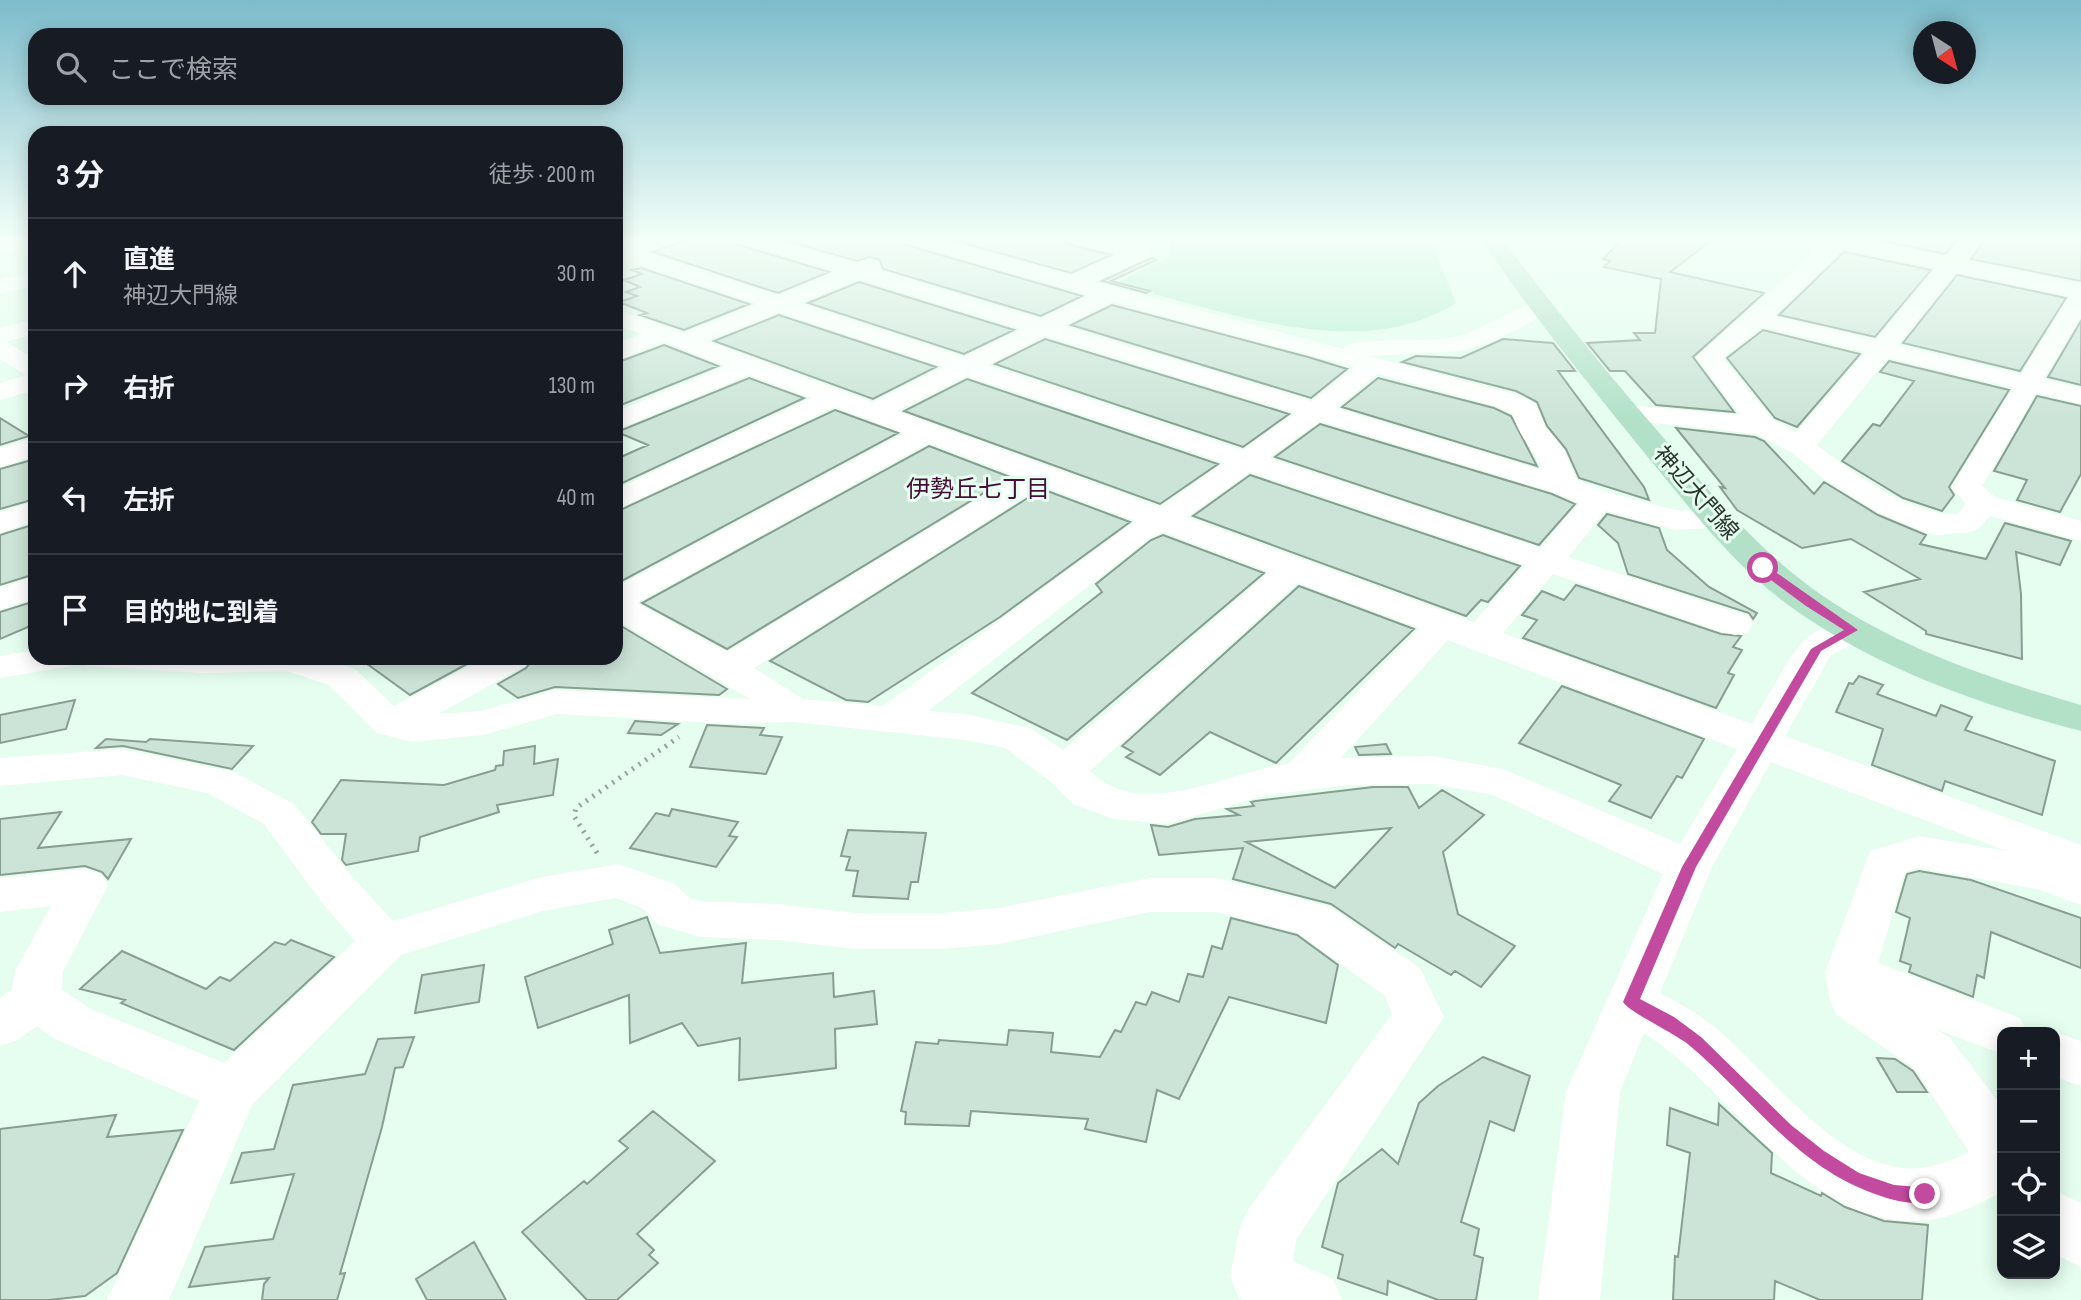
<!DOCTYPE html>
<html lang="ja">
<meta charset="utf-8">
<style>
:root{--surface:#171b24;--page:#20242c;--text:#f1f3f6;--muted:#9ea1a6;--line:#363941}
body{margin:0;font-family:"Sofia Sans Condensed","Noto Sans JP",sans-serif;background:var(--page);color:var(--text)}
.controls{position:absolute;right:21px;bottom:21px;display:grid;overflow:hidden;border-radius:14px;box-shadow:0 4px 18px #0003}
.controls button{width:63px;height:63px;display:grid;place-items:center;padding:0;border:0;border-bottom:2px solid var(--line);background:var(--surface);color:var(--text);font:35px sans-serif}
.compass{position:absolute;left:1913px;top:21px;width:63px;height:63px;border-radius:50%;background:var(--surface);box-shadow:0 4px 18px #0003;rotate:144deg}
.stop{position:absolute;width:21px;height:21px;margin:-16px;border:5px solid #c24a9f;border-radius:50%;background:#fff}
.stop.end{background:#c24a9f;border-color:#fff;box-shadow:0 2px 7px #0008}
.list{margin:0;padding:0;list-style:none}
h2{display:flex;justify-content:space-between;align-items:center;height:91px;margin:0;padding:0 28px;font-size:30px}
h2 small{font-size:23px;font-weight:400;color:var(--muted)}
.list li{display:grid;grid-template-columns:46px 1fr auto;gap:21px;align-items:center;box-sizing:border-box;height:112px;padding:0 28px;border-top:2px solid var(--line)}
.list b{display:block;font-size:26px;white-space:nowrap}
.list p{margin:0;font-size:23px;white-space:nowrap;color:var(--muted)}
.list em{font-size:23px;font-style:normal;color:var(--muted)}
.icon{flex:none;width:38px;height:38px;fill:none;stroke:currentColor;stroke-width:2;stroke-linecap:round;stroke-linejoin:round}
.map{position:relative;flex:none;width:2081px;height:1300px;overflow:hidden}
.search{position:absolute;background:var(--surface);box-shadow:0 4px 18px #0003;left:28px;top:28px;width:595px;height:77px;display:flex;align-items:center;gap:18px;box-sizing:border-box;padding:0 24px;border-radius:21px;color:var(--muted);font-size:26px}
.panel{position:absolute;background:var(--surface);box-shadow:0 4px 18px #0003;left:28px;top:126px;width:595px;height:539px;border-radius:21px}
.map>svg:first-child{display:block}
.green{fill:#b9eed1}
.building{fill:#cce4d7;stroke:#879e91;stroke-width:2;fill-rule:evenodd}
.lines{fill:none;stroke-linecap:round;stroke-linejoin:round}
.path{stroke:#92a59a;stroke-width:5;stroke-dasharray:2 6;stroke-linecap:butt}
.minor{fill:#fff;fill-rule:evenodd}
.major{fill:#b2e1c8;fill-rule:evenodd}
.route{fill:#c24a9f}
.labels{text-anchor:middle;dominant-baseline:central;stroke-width:6;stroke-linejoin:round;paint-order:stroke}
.street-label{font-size:23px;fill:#2c3630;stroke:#e5fef0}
.neighbourhood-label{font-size:24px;fill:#470d38;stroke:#e5fef0}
</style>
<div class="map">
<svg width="2081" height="1300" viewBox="0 0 2081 1300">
<rect width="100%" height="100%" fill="#e5fef0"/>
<path class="green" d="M1171,237h259l26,66c-90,57 -209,15 -303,-9l2,-2 -36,-10 51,-26z"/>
<path class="building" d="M694,237h37l5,7 93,28 -51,21 -125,-41z
M773,237h125l5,7 179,52 -41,20 -158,-47 -4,-10 -10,-2 -12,4z
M941,237h122l5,7 43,11 -40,18z
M1624,237h92l-46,35 94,21 -71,64 41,55 -78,-7 -31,-34h-15l-23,-28 53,-3 -6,-7h21l6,-54 -57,-12 6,-6 -7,-2z
M1865,237h95l-15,17z
M1987,237h94v44l-110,-22z
M1844,252l87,18 -56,67 -96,-22z
M1151,258l5,2 -45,21 39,10 -4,2 -44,-12z
M641,268l108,36 -65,26 -44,-15 7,-2 -28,-11 18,-6 -11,-4 14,-5 -16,-7 18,-6 -10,-4z
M1957,275l109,23 -46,73 -117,-28z
M859,282l155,48 -50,24 -156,-51z
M1112,305l196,52 39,12 -36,29 -240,-73z
M779,315l157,52 -63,32 -159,-58z
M2081,321v64l-33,-8z
M1763,330l97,24 -63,73 -22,-9 -48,-60z
M1045,339l244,75 -46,33 -248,-83z
M1503,339l50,4 22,28h-17l86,116 5,13 -70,-22 -13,-29 -19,-23 -10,-24 -21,-11 -114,-29 14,-6 45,2z
M664,345l54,21 -102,41v-44z
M1889,361l120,29 -60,97 5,8 -12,16 -39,-13 -61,-37 31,-37 7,2 34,-45 -34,-9z
M749,378l55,20 -188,88v-27l32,-14 -31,-13z
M1378,378l116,30 17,8 26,50 -195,-59z
M967,379l251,85 -58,40 -256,-93z
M2037,396l44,10v68l-21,38 -43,-12 10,-20 -33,-9z
M835,410l63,23 -282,151v-72z
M0,418l29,18 -29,9z
M1320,424l232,70 23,10 -36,41 -264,-88z
M1676,428l79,9 9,4 50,53 10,-12 54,33 48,20 -6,9 66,15 19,-36 66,18 -11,24 -44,-13 5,42 1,65 -96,-25v-3l-62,-39 56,-13 -69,-40 -49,9 -65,-38 -17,-23 5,1z
M929,446l81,31 -283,172 -85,-46z
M35,459v40l-35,10v-40z
M1250,475l270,91 -32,36 -7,-2 -15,16 -273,-100z
M1042,489l88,33 -130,95 -132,85 -22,-2 -76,-39z
M1607,514l52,14 8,22 42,37 48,26 -4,6 -4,-6 -121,-39 -10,-31 -20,-18z
M35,524v50l-35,11v-50z
M1163,535l101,38 -197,167 -95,-47 130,-101 -6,-8 55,-44z
M1576,585l145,49 20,2 -8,11 9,3 -14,23 6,2 -18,33 -193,-70 14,-18 -15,-5 20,-24 22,9z
M1299,586l115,43 -138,134 -66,-31 -50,43 -34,-18 7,-5 -11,-6z
M35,601v23l-35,15v-27z
M616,623l111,66 -8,6 -164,-8 -37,11 -20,-14 28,-16 8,-10h82z
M359,658h119l-68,37z
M1859,676l24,9 -6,9 59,22 5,-11 31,12 -7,13 90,31 -13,54 -97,-34 -3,10 -70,-26 11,-36 -47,-17 13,-29 4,1z
M1562,686l142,53 -22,39 -5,-2 -26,42 -42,-17 12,-16 -102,-42z
M75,700l-9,29 -66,14v-28z
M635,721l43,3 -17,11 -33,-2z
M707,725l57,3 -4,7 22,2 -16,37 -76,-7z
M106,739l40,3 4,-3 103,7 -21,23 -109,-23 -27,2z
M1386,744l5,10 -32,1 -4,-8z
M535,746l-1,18 24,-5 -5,36 -56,10 2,7 -79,25 -2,14 -72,14 -4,-5 4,-26h-25l-9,-12 29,-42 103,5 51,-15 1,-4 7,-1 1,-14z
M1373,787h35l11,21 23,-18 42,25 -41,37 15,62 57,32 -34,41 -26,-16 -4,4 -53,-31 -3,4 -64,-44 -98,-25 10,-31 -84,7 -8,-30 17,2 27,-8 44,-4 -12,-6 27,-3 -3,-4 5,-1zM1391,828l-56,60 -89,-46z
M672,809l66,13 -9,14 8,1 -21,30 -86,-19 26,-35 13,3z
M61,812l-23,36 93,-9 -23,40 -6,-7 -17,-6 -85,9v-56z
M848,830l78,3 -8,49h-7l-3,17 -55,-3 5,-25 -12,-1 4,-13 -9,-1z
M1919,871l52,9 110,38v50l-90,-36 -7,46 -7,-3 -4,22 -64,-25 2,-7 -11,-4 10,-43 -14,-6 11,-38z
M647,917l13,36 86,-10 -4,40 91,-10 1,24 40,-6 3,33 -42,5 1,39 -97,12 1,-42 -42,8 -16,-23 -52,20 -1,-48 -91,33 -13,-51 88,-33 -4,-14z
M1231,918l66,17 41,30 -12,58 -97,-26 -50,102 -22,-9 -11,52 -61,-13 3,-10 -117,-8 -2,15 -64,-2 1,-12 -5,-1 15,-69 22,2 1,-4 68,5 2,-15 44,3 -2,19 49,5 15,-27 6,2 15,-30 10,3 6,-13 27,10 9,-28 15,3 9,-31 10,3z
M291,940l43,17 -100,93 -113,-47 4,-3 -45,-11 42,-38 84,38 14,-12 10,4 45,-39 10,3z
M484,965l-5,37 -64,11 7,-38z
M414,1037l-11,30 -8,1 -13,59 -42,147 5,-1 -8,27h-75l2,-16 5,-6 -80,9 16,-40 68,-8 21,-65 -63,9 11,-30 32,-4 19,-64 72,-11 13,-35z
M1483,1057l47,19 -16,55 -24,-10 -29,101 18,7 -5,26 9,3 -7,42h-38l-50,-19 -1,14 -49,-17 5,-23 -21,-8 16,-64 44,-34 16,15 21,-61 19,-17z
M1877,1058l18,1 18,12 14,21h-30z
M1719,1104l53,49 -1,20 50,23 1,-3 23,14 39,14 44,4 -6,75h-102l-45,-19 -1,19h-101l2,-44 3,1 12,-104 -23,-8 3,-37 48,17z
M653,1111l62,50 -78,73 17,16 -5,5 9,8 -41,37h-30l-65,-68 62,-51 3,3 41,-36 -9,-7z
M116,1115l-9,22 76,-7 -66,143 -32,23 -36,4h-49v-171z
M474,1242l32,58h-79l-11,-21z"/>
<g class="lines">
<path class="path" d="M597,853l-23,-37 2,-8 103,-71"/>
<path class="minor" d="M13,237h22v7l-35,8v-12z
M649,237h30l-3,4 -31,11 133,44 59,-24 -100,-31 -3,-4h31l92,27 13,-4 8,2 3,5 -2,4 162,48 48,-24 -185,-54 -3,-4h32l138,39 48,-22 -50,-13 -3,-4h34l30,7 1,-7h20l-3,21 -54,24 249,67 3,-4c39,-10 81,1 119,-11 23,-7 62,-36 84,-31l4,5 -4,5 -55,28 -33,10 -91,5 145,38 21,10 9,23 19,23 13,30 33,13 66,17 52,3 5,7 -5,7 -53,3 -69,-19 -38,46 180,59 5,8 -5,8 -13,3 -13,-3 -169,-58 -50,59 249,91c11,-18 39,-72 52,-84 15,-13 42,-22 61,-18l5,8 -5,8 -34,17 -46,81 296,109v60l-44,-16 -118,-21 -14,4 -27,91 142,55 7,14h-25v22l-66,-25 15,10 51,68v85c-22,11 -49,26 -74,28 -120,14 -195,-132 -284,-187l-24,59 -20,208h-62l28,-208 97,-218 -170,-79 -60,-11 -84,1 -83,10 -99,29 -54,-5 -40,-15 -23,-23 -45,-33 -39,-8 -173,-18 -61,2 -175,-10 -74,21 -71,7 -35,-9 -48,-48 -42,-14 -84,2 -116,-7 -6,-8h240l34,11 39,37 90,-48h47l-6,8 -87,48 43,-3 74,-21 195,9 -134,-79v-33l288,-154 -69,-26 -219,103v-21l195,-91 -62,-23 -133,55v-18l109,-46 -61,-24 -48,19v-17l25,-10 -25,-10v-15l68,24 73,-29 -134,-45 -7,1v-13zM859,279l162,50 -57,28 -164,-54zM1112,302l242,65 -42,34 -248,-75zM779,312l164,55 -70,35 -166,-61zM1045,336l250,77 -52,37 -255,-85zM1378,374l117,32 18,8c5,22 21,35 29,56l-206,-62zM967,376l257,87 -64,44 -263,-96zM1320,421l233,71 26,11 -39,45 -271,-90zM929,443l87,33 -289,176 -90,-49zM1250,472l275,93 -51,57 -287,-105zM1042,486l93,35 -252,185 -80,-7 -49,-31zM1163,532l106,40 -206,178 -31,-21 -66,-15 -38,-3 222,-173zM1298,583l121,45 -131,136c-61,7 -145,59 -198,7zM1448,640l18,7 271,102 -57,95 -177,-75 -70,-13 -92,2zM1771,762l236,89 -88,-15 -49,15 -45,122 5,28 7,14 78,54 54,83c-25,12 -50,21 -78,14 -66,-15 -125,-96 -176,-139 -17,-13 -36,-24 -55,-34l52,-126z
M1832,237h22l92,20 17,-20h21l-18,24 115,23v32l-37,63 37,9v16l-45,-11 -54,93 13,11 86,24v20l-91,-25 -13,14 -11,3 -30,2 -11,-3 -46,-19 -55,-34 -33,-27 -35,-18 -138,-15 -4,-6 4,-6 10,-2 112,10 -44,-58zM1843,249l93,19 -60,72 -102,-24zM1956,272l114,24 -49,78 -123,-29zM1762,327l103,25 -68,80 -24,-12 -50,-62zM1888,358l125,30 -62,100 15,16 -9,10c-45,3 -105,-42 -140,-69z
M35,271v14l-35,9v-14z
M35,319v15l-29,8 29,17v31l-35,10v-17l26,-8 -26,-16v-31z
M35,437v19l-35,11v-19z
M35,501v20l-35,12v-21z
M35,576v22l-35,12v-22z
M35,650v8h42l-6,8 -71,12v-22z
M122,749l112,23 60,32 61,76 38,41 149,-44 77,-13 55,20 17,15 10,2 77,3 77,9h87l57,-5 151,-30h67l113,29 90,61 24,49 -148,223 -3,21 40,18 9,21h-99l-4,-2 -9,-21 9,-46 8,-20 145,-197 -8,-19 -86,-62 -81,-21h-67l-151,32 -57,5h-87l-77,-9 -77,-3 -42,-12 -17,-17 -26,-10 -73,13 -142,44 -149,150 -83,195h-62l92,-199 -144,-62 -18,-13 -19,14 -18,6v-48l12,-9 3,-18 36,-65 -51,6v-34l85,-9 16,5 7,12 -45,85 -1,19 29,19 133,54 131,-122 -32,-37 -59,-80 -57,-31 -85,-18 -122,11v-28z
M2055,1032l26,9v45l-26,-9z
M2055,1191l26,12v64l-26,-13z"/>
<path class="major" d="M1479,237h22c53,71 109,139 167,206 47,55 95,112 155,153 78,53 168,83 258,109v26c-99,-26 -198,-60 -283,-119 -60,-41 -105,-100 -151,-156 -58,-71 -116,-143 -168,-219z"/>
</g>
<linearGradient id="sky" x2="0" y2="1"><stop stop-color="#7cbccb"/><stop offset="0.57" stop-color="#f3fff8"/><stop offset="1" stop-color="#f3fff8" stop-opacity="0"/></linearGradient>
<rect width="2081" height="419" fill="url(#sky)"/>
<path class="route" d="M1759,566h8l91,64 -37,21 -125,216 -56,132 34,18 27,20 90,88 33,26 35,22 35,12 38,3 2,6 -2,6c-18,7 -40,0 -57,-6 -80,-28 -123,-96 -186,-149 -13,-11 -60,-33 -66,-43l59,-135 129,-218 33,-19 -38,-24 -47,-35z"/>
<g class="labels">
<g class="street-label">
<text transform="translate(1696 493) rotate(49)">神辺大門線</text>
</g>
<g class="neighbourhood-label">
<text x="978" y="489">伊勢丘七丁目</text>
</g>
</g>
</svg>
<div class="controls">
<button>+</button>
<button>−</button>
<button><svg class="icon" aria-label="locate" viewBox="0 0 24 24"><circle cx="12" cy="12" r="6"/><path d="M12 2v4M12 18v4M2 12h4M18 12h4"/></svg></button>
<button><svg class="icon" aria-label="layers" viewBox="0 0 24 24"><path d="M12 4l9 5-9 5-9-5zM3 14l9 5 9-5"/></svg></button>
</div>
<svg class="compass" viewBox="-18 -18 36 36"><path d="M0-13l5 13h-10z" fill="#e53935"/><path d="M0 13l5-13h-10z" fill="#9ea1a6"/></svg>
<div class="stop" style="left:1763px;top:568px"></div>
<div class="stop end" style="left:1925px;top:1194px"></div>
<div class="search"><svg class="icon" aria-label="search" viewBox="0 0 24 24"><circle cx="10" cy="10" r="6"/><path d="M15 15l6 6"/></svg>ここで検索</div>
<section class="panel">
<h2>3 分<small>徒歩 · 200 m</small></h2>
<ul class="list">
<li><svg class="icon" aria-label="ahead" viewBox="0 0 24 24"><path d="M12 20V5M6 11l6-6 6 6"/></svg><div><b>直進</b><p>神辺大門線</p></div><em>30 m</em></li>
<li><svg class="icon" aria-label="right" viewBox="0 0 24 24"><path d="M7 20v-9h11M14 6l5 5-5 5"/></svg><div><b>右折</b></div><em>130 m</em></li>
<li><svg class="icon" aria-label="left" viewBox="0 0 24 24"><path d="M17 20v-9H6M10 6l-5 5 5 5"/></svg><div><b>左折</b></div><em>40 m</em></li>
<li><svg class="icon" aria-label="arrive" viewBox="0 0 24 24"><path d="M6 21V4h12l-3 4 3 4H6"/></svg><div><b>目的地に到着</b></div></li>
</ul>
</section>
</div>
